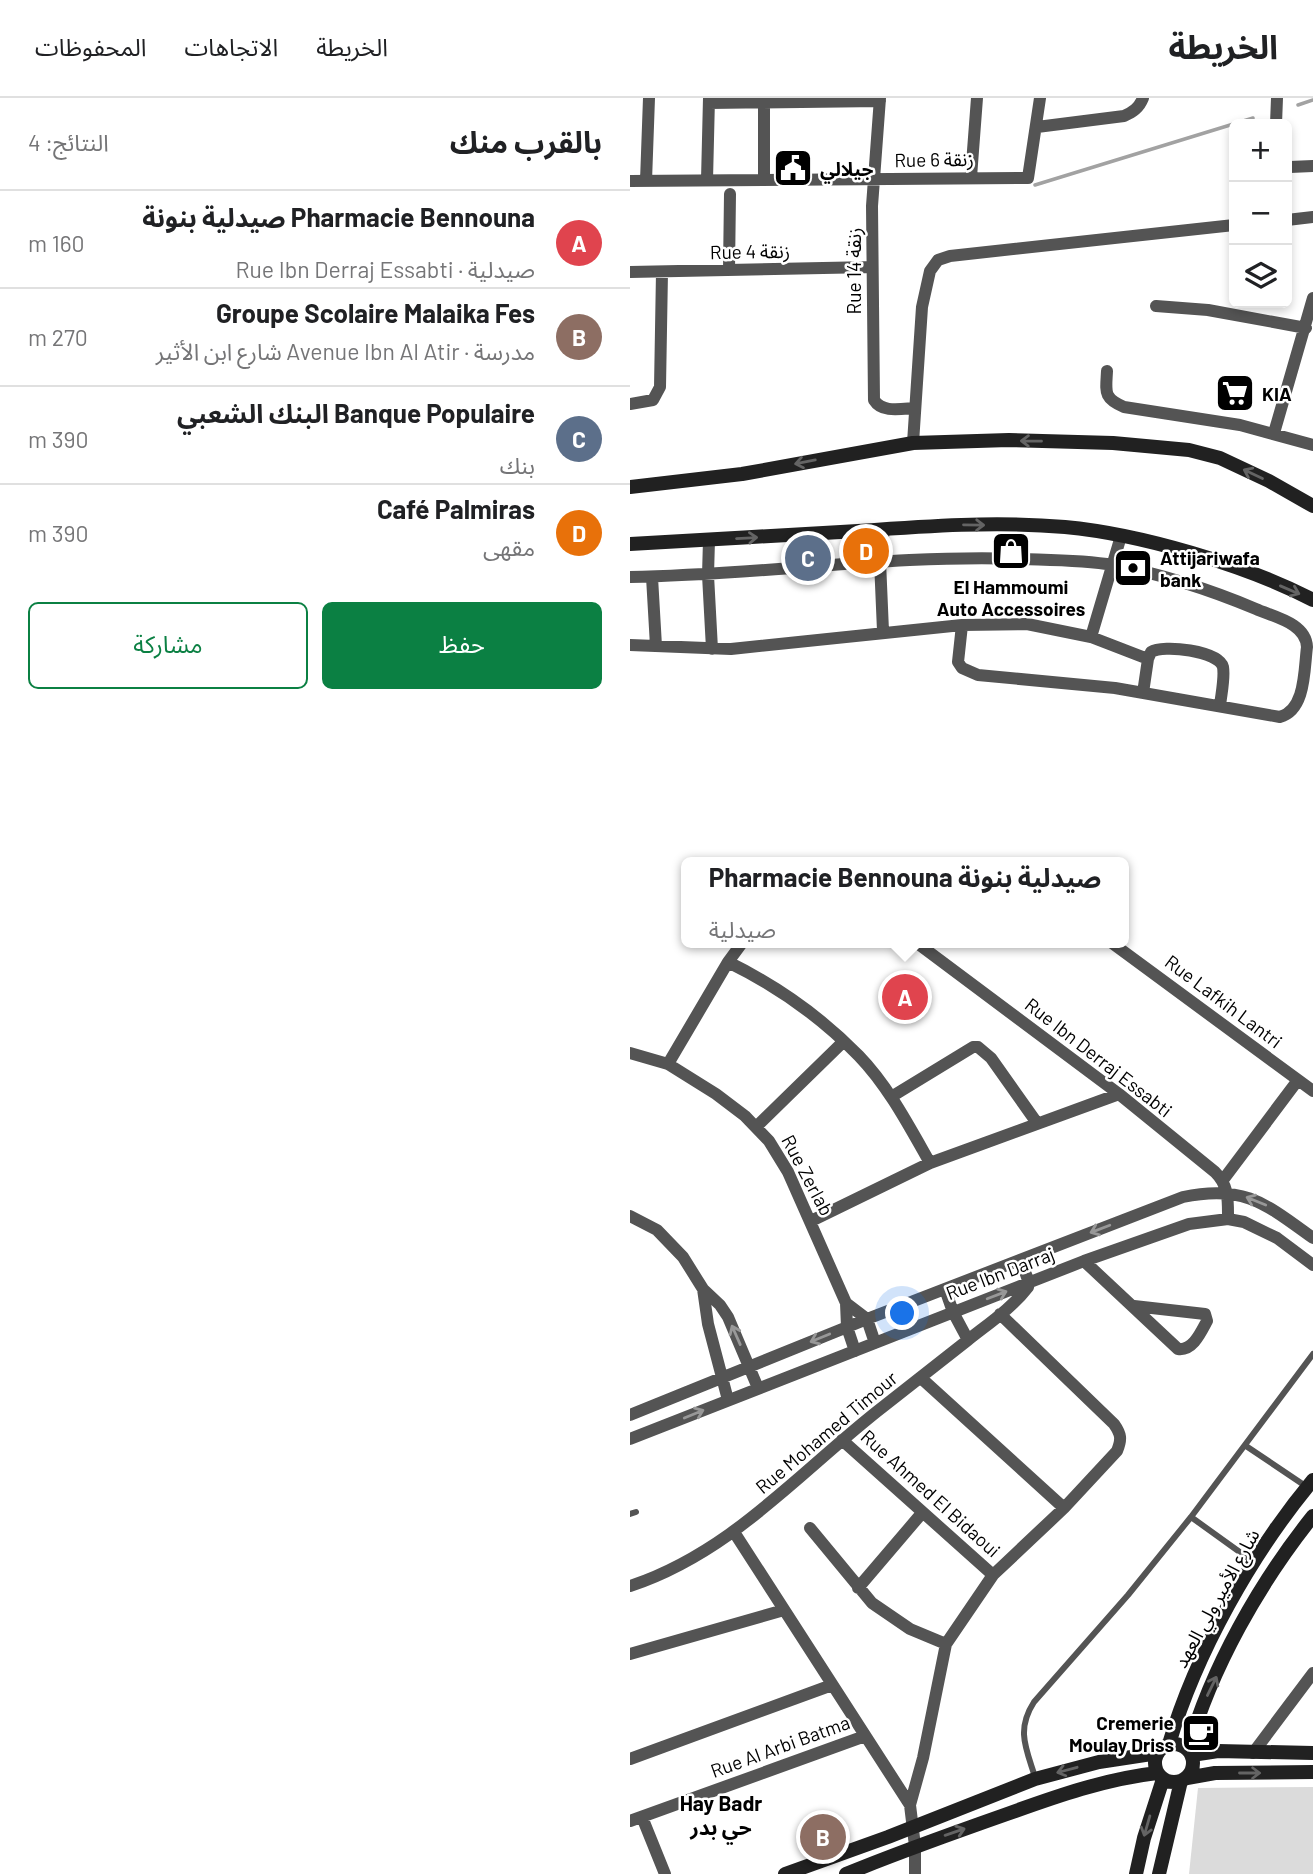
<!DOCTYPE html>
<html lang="ar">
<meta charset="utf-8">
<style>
:root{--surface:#fff;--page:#f6f6f6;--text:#202124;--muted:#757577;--line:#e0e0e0;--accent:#0b8043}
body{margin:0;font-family:Barlow,"Noto Sans Arabic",sans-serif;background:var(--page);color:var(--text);direction:rtl}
.controls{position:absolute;right:21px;top:21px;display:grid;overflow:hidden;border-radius:10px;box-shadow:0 4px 10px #0003}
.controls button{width:63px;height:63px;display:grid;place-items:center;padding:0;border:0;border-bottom:2px solid var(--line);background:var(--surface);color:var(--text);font:35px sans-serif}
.you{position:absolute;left:273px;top:1216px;width:24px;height:24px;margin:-18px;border:5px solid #fff;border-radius:50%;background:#1a73e8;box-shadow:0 0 0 10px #1a73e833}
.badge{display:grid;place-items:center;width:46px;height:46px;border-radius:50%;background:var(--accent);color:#fff;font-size:23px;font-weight:700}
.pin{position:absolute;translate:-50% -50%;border:4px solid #fff;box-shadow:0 2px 7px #0006}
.popup{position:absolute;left:51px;top:759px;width:448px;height:91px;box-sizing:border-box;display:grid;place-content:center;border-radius:10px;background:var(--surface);filter:drop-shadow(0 2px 5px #0005);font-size:23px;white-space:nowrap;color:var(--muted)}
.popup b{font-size:26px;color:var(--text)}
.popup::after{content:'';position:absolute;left:50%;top:100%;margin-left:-14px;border:14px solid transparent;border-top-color:var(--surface)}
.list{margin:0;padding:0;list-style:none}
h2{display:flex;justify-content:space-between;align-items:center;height:91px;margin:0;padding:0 28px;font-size:30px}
h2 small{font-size:23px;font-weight:400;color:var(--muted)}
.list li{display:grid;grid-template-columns:46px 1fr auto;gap:21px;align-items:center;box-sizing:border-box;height:98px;padding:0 28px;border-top:2px solid var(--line)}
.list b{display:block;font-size:26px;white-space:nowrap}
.list p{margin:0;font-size:23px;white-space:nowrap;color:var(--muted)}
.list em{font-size:23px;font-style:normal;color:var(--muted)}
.actions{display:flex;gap:14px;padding:21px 28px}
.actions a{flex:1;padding:16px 0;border:2px solid var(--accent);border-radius:10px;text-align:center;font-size:24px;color:var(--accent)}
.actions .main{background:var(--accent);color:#fff}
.icon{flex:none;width:38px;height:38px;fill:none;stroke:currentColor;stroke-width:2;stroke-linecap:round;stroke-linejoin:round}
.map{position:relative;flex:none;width:683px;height:1776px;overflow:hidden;direction:ltr}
header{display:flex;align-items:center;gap:42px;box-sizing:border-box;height:98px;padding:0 35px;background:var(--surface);border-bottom:2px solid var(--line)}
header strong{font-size:33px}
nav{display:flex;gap:38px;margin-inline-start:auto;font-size:24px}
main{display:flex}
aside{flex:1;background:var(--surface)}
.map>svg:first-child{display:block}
.green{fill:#dbdbdb}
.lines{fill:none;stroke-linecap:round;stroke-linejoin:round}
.stream{stroke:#a2a2a2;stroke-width:3.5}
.lane{stroke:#545454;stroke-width:6}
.street{stroke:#545454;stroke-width:12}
.secondary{stroke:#212121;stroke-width:14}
.oneway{stroke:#646464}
.oneway2{stroke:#989898}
.labels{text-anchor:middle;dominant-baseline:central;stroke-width:5;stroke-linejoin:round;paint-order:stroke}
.street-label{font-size:19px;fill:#000;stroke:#fff}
.poi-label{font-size:19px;font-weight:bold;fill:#000;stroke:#fff;text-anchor:start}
.neighbourhood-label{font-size:21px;font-weight:bold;fill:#000;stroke:#fff}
</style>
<header>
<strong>الخريطة</strong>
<nav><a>الخريطة</a><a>الاتجاهات</a><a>المحفوظات</a></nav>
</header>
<main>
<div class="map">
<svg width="683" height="1776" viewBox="0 0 683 1776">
<rect width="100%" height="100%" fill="#fff"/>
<path class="green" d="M683,1689v87h-124l9,-86z"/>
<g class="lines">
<path class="stream" d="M668,7l15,-5
M405,87l218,-67"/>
<path class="lane" d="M616,1348l61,41
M0,1416l6,-2
M561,1419l64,46
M405,1679c-9,-29 -19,-47 -1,-75l94,-107 63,-78 122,-163"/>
<path class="street" d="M250,0l-8,108 2,194c8,13 26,9 41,8
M79,5l171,-2
M646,26l1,-26
M407,29l87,-11c9,-4 15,-8 19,-18
M657,68l3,1 23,-1
M341,79l6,-79
M77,82l2,-82
M134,82v-77
M0,83l398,-3 12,-80
M16,83l3,-83
M657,122l26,-3
M99,172l1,-76
M0,174l242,-5
M526,208l52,4 98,18
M477,273c-1,21 -4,27 17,36l116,18 73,20
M0,306l23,-4 7,-13 2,-115
M644,335l39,-135
M283,345l9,-136 8,-36 8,-11 12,-4 284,-31
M79,442l-1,35 4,74
M0,479c131,-2 262,-23 393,-18 30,1 61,1 90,6 48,9 98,25 143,44 18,8 50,14 51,38 -3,22 -1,63 -27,70l-165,-29 -137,-13 -16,-7 -4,-6 4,-37
M22,479l4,69
M253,533l-3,-70 4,-32
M461,539l30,-101
M0,547l101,4 231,-24 65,-1 64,13 57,22
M513,595l5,-34 3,-7c12,-8 68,-1 72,15 2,11 -2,28 -3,39
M287,845l202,151 96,78c14,14 13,27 13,47
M482,845l201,148
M98,864c47,23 94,56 131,94 29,30 50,70 71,107
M0,955l38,11 48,30 29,22 24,25 19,31 58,131 1,24 8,24
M38,966l60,-102 14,-19
M261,999l82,-50h5l13,11 46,65
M126,1029l87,-85
M593,1082l75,-100
M0,1118l27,14 26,27 20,32 17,16 8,12 30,71
M181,1123l119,-58 189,-69
M454,1163l94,88c15,2 23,-17 29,-28l-2,-7 -71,-8
M73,1191l5,35 20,76
M315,1191l8,23 15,28
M216,1205l21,16 8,24
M291,1280l143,130
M0,1317l237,-96 316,-122c61,-13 83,7 130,41
M0,1341l454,-178 105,-37 39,-5 16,3 33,16 36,27
M212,1342l151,135
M180,1430l62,75 38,26 36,15
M104,1434l176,273
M0,1488c103,-34 171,-116 254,-180 28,-22 56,-44 84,-66 20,-16 44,-32 60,-53l1,-4 -8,-23
M228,1490l64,-75
M0,1556l154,-44
M623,1655l60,-80
M0,1661l202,-74
M12,1719l23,57
M0,1723l235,-85
M285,1776v-28l-5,-41 13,-47 23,-114 47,-69 71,-67 53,-57c5,-12 4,-17 -3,-27l-114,-110"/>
<path class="secondary" d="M0,389l112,-13 171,-31 96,-3 104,3 76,7 31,8 49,23 44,25
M0,446c76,-4 152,-9 228,-13 69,-5 138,-10 207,-4 75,7 181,38 248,73
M525 1665a19 19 0 1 1 38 0a19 19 0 1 1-38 0Z
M539,1646c27,-91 83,-191 144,-264
M558,1652c23,-82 72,-168 125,-234
M562,1657l26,-4 95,2
M557,1680l28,-5 98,-1
M155,1776l103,-37 147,-58 64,-17 59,-9
M216,1776c53,-22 107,-41 161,-60 50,-18 98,-35 150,-41
M506,1776l8,-36 19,-59
M529,1776l22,-93"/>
</g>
<defs><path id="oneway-shaft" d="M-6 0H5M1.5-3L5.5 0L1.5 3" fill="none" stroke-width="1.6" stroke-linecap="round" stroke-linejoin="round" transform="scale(1.75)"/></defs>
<g class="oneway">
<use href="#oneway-shaft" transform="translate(401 343) rotate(-179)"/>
<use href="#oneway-shaft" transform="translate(175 364) rotate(169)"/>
<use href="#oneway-shaft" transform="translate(623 376) rotate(-155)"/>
<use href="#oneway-shaft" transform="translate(344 427) rotate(1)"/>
<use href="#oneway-shaft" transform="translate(117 440) rotate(-3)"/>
<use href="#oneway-shaft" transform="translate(660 492) rotate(23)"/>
<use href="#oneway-shaft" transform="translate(582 1588) rotate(-64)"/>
<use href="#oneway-shaft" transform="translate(437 1672) rotate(165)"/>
<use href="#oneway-shaft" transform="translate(620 1675)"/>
<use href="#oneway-shaft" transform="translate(517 1728) rotate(106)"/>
<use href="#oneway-shaft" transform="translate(325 1734) rotate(-19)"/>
</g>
<g class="oneway2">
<use href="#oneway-shaft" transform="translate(626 1103) rotate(-158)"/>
<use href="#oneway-shaft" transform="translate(470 1131) rotate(159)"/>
<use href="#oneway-shaft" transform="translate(367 1197) rotate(-21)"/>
<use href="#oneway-shaft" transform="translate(106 1237) rotate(-114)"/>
<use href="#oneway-shaft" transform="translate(190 1240) rotate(158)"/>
<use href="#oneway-shaft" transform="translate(64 1316) rotate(-22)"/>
</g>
<defs>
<g id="civic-square" transform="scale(2.0125)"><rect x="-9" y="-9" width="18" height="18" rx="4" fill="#000" stroke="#fff"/><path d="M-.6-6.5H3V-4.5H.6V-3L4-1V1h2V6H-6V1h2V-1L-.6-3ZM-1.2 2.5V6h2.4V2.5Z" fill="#fff"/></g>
<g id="supermarket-square" transform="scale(2.0125)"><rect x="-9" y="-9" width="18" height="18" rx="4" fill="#000" stroke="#fff"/><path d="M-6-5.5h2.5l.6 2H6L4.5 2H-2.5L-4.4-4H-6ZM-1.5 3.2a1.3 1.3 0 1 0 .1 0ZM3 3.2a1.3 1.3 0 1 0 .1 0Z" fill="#fff"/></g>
<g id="shop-square" transform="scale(2.0125)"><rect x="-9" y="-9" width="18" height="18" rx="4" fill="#000" stroke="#fff"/><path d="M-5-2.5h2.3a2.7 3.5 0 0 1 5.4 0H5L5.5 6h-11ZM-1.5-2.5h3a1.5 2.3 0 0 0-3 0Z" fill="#fff"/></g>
<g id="bank-square" transform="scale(2.0125)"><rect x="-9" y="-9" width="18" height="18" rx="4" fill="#000" stroke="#fff"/><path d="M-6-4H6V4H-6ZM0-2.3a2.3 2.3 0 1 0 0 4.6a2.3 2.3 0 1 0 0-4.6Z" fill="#fff"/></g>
<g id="cafe-square" transform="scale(2.0125)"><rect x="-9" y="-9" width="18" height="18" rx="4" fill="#000" stroke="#fff"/><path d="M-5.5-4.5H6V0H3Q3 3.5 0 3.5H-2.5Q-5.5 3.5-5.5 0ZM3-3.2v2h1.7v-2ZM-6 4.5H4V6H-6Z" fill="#fff"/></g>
</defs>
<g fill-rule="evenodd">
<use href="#civic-square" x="163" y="70"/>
<use href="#supermarket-square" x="605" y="295"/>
<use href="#shop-square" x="381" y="453"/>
<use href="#bank-square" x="503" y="470"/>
<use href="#cafe-square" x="571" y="1635"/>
</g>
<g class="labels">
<g class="street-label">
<text transform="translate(304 61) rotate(-1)">Rue 6 زنقة</text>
<text transform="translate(120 153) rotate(-1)">Rue 4 زنقة</text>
<text transform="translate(223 173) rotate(-90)">Rue 14 زنقة</text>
<text transform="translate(594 903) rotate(37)">Rue Lafkih Lantri</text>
<text transform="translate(469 959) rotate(38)">Rue Ibn Derraj Essabti</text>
<text transform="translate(178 1077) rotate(62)">Rue ZerIab</text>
<text transform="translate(370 1175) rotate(-21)">Rue Ibn Darraj</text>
<text transform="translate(196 1334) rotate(-40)">Rue Mohamed Timour</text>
<text transform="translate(301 1395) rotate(42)">Rue Ahmed El Bidaoui</text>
<text transform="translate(586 1500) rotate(-61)">شارع الأمير ولي العهد</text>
<text transform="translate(150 1648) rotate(-20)">Rue Al Arbi Batma</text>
</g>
<g class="poi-label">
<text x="190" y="70">جيلالي</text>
<text x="632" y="295">KIA</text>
<text x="530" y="459">Attijariwafa<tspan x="530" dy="22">bank</tspan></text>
<text x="381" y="488" text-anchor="middle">El Hammoumi<tspan x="381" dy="22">Auto Accessoires</tspan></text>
<text x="544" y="1624" text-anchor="end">Cremerie<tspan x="544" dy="22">Moulay Driss</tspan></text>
</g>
<g class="neighbourhood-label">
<text x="91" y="1704">Hay Badr<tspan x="91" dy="24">حي بدر</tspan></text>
</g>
</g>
</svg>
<div class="controls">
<button>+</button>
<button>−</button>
<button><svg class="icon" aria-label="layers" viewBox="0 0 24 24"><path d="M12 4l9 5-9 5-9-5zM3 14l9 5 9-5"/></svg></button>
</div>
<div class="you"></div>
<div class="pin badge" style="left:275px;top:899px;background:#e0444e">A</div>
<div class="popup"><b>Pharmacie Bennouna صيدلية بنونة</b>صيدلية</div>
<div class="pin badge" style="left:193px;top:1739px;background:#8d6e63">B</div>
<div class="pin badge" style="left:178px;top:460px;background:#5c6f8a">C</div>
<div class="pin badge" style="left:236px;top:453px;background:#e8710a">D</div>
</div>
<aside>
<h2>بالقرب منك<small>النتائج: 4</small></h2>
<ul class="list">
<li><span class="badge" style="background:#e0444e">A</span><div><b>Pharmacie Bennouna صيدلية بنونة</b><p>صيدلية · Rue Ibn Derraj Essabti</p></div><em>160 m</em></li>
<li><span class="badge" style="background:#8d6e63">B</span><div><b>Groupe Scolaire Malaika Fes</b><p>مدرسة · Avenue Ibn Al Atir شارع ابن الأثير</p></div><em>270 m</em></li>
<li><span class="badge" style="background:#5c6f8a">C</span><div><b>Banque Populaire البنك الشعبي</b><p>بنك</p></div><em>390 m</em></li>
<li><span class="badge" style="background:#e8710a">D</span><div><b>Café Palmiras</b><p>مقهى</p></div><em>390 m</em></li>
</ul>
<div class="actions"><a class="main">حفظ</a><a>مشاركة</a></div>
</aside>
</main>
